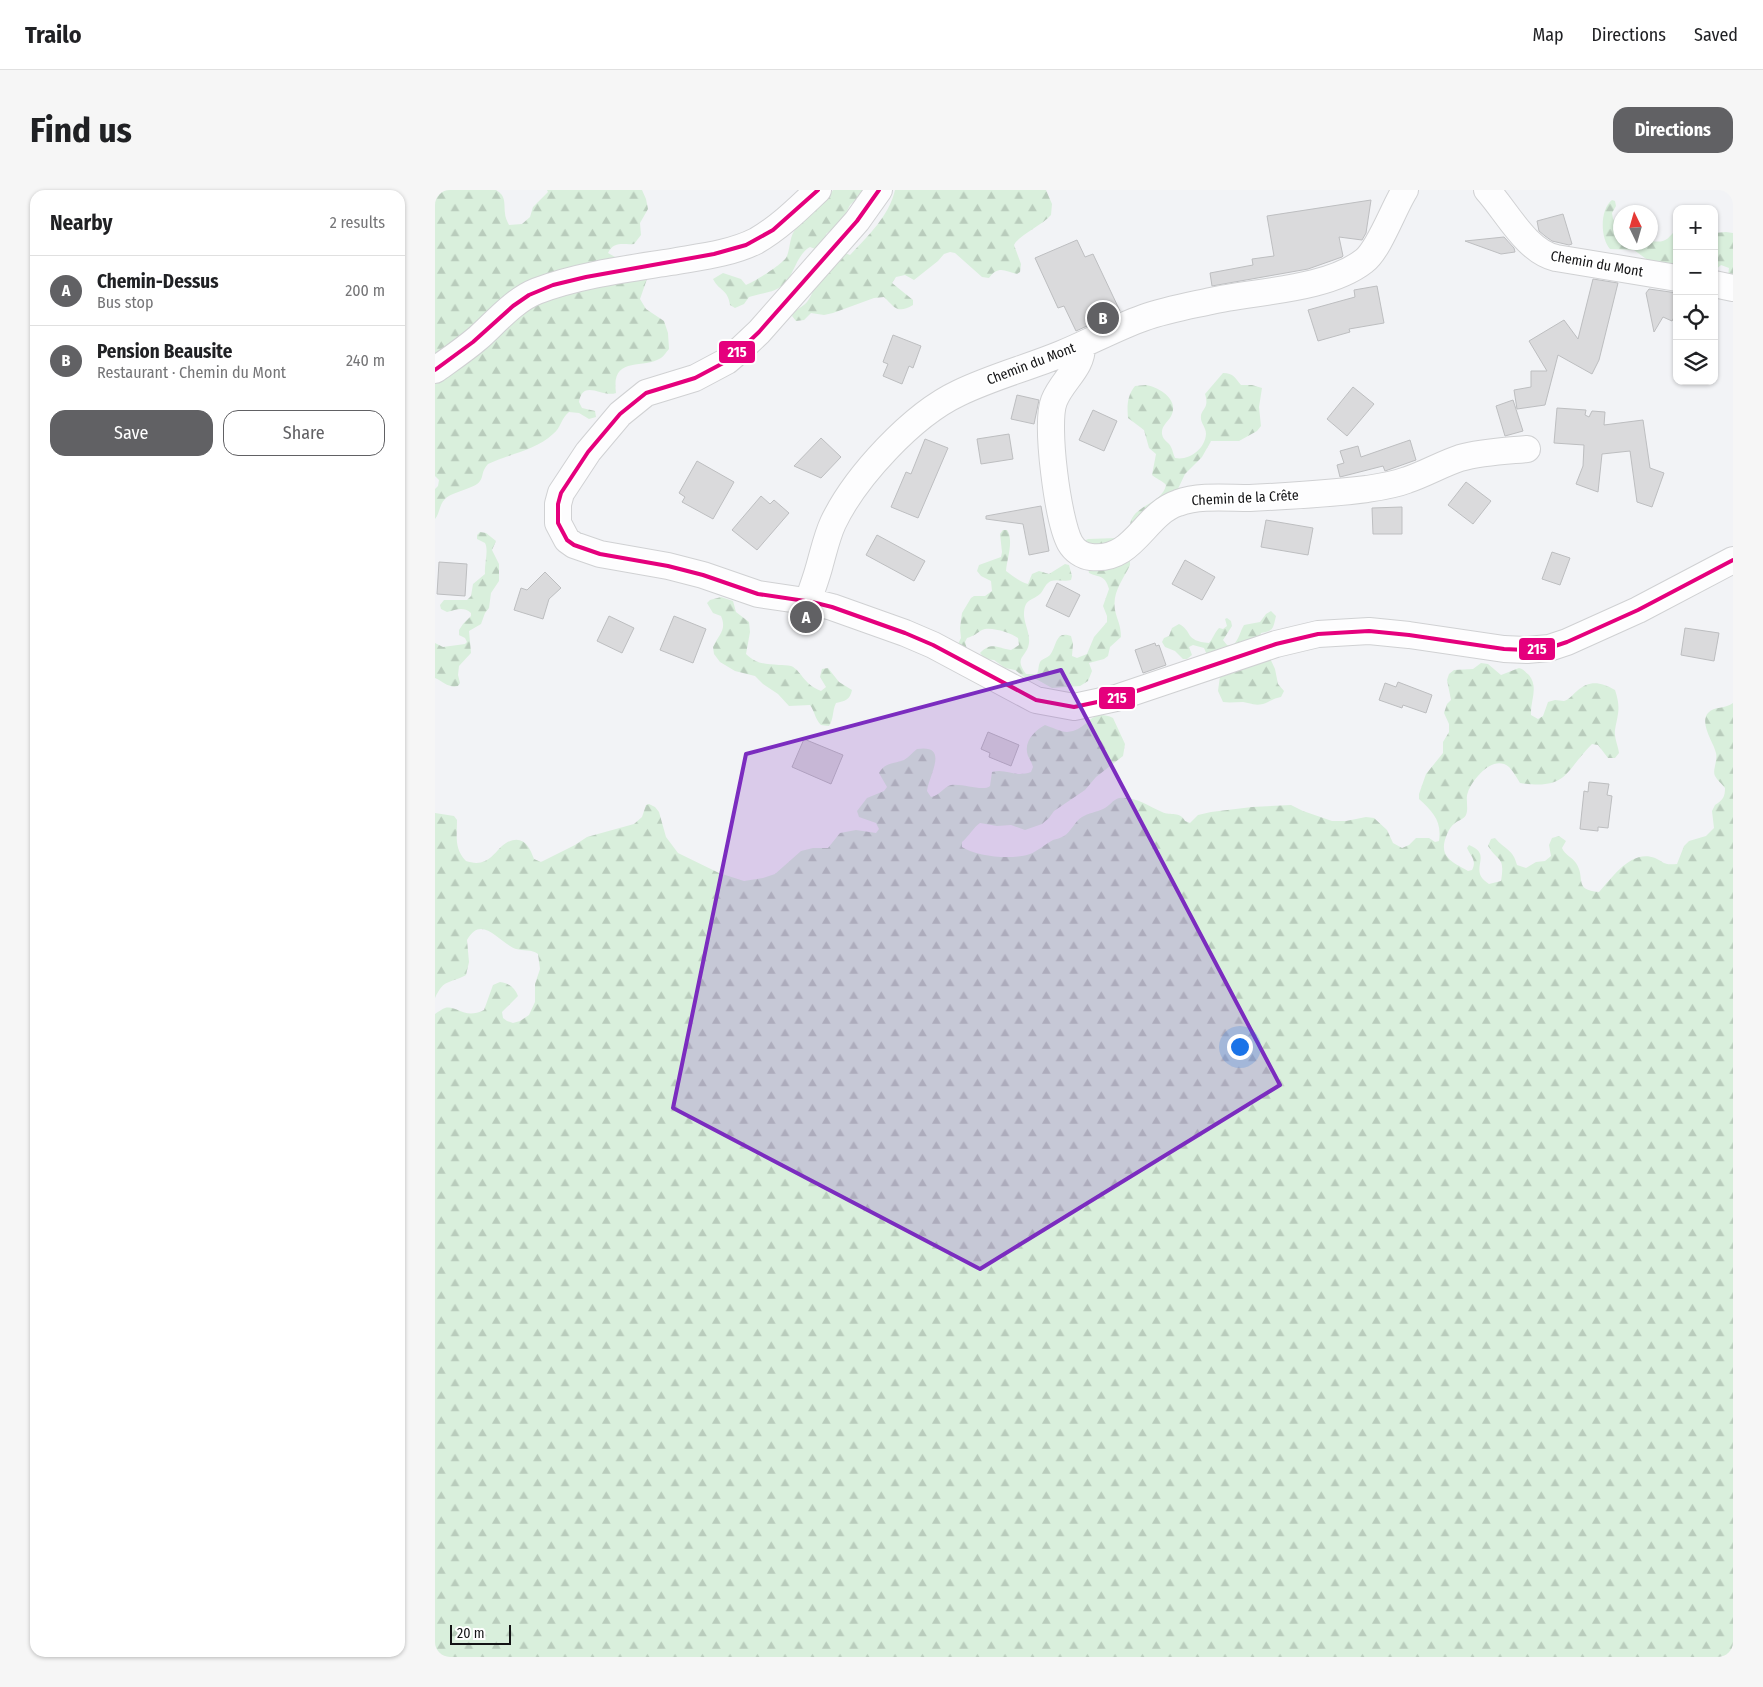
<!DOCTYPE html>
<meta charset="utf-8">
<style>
:root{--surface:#fff;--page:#f6f6f6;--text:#202124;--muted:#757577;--line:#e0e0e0;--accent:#616164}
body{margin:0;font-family:"Fira Sans Condensed",sans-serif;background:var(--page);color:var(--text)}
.controls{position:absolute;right:15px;top:15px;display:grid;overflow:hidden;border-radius:10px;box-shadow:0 1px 4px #0004}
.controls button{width:45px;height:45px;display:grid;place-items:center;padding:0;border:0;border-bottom:1px solid var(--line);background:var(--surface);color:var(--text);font:25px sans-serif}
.compass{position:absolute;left:1178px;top:15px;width:45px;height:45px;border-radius:50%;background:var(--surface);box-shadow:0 1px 4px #0004;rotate:355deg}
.scale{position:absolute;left:15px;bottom:12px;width:61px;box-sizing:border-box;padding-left:5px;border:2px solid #131315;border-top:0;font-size:14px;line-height:18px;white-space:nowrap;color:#131315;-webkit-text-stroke:4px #fff;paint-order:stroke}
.you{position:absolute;left:804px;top:856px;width:18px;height:18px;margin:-12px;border:4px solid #fff;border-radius:50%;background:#1a73e8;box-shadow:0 0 0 8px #1a73e833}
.badge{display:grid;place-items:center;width:32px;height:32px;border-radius:50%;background:var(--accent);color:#fff;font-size:16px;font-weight:700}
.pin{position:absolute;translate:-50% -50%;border:2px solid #fff;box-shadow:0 1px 5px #0006}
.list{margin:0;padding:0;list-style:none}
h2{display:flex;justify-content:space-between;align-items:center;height:65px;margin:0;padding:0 20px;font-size:21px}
h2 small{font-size:16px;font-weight:400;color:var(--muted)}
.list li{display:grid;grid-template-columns:32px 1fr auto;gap:15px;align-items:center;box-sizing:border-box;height:70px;padding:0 20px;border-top:1px solid var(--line)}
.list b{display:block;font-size:19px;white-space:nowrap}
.list p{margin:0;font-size:16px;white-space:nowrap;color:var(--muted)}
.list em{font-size:16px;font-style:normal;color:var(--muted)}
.actions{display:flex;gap:10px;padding:15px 20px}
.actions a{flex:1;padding:11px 0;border:1px solid var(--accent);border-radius:15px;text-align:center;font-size:18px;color:var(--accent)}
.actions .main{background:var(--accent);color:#fff}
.icon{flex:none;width:28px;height:28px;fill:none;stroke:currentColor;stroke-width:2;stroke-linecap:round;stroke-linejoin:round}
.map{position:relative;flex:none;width:1298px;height:1467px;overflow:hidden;border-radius:15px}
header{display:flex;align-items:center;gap:30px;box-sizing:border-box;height:70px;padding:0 25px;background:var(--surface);border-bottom:1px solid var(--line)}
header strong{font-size:24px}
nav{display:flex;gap:28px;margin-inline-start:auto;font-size:18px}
.intro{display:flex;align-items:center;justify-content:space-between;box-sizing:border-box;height:120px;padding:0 30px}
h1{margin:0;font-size:35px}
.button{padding:12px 22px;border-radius:15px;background:var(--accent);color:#fff;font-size:18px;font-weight:700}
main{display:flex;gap:30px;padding:0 30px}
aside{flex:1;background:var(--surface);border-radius:15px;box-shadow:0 1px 4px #0004}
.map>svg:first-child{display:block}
.forest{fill:url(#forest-firs)}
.building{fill:#dadadc;stroke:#bdbec0}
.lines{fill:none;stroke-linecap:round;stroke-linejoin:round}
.minor-casing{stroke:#d0d1d3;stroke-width:28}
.minor{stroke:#fdfdfe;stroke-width:26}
.bus-1-casing{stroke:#fff;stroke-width:8}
.bus-1{stroke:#e5007d;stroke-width:4}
.marked{fill:#7b2cbf;fill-opacity:0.2;stroke:#7b2cbf;stroke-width:4;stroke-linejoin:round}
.labels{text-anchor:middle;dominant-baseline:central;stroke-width:4;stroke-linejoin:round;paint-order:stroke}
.street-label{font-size:14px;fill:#131315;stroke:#fff}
.line-badge{stroke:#fff;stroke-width:2}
.badge-label{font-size:14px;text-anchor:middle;font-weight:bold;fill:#fff}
</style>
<header>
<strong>Trailo</strong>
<nav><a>Map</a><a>Directions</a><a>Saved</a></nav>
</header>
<div class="intro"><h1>Find us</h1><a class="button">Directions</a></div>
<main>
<aside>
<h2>Nearby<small>2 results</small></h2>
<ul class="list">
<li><span class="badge">A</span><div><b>Chemin-Dessus</b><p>Bus stop</p></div><em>200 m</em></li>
<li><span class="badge">B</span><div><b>Pension Beausite</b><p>Restaurant · Chemin du Mont</p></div><em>240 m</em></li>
</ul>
<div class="actions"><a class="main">Save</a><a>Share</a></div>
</aside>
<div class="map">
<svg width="1298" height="1467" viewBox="0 0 1298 1467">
<defs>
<pattern id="forest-firs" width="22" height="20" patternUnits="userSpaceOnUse" patternTransform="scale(1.25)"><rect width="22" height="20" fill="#d9efdc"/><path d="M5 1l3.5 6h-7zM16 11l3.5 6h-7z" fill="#b9ccbc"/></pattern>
</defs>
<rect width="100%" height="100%" fill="#f2f3f6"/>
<path class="forest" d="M0,0h61c10,6 8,12 9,23 0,4 2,8 4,12l13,-1 8,-7 3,-10 15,-15 -1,-2h95l4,9 2,10 -8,14 1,12 -7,9c-12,1 -20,-3 -26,9l37,21 2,5 -7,20 6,10 18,12 4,12 1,16c-3,3 -5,7 -8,9 -19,12 -50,-3 -45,35 -14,5 -33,-15 -37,9l3,6 13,3 1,6 -7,2 -10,-6 -10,-1c-8,6 -8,16 -16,22 -17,16 -44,20 -65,30 -7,8 -4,11 -8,17 -5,8 -27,10 -35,18 -6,6 -5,14 -10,20v-30l3,-3 1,-6 -4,-4z
M398,0h33l-16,15 -9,18 -15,11 7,14 17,7c18,-19 39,-39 45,-65h151l6,14 -1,11c-10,11 -32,20 -37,30l7,19 -1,8 -3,2c-12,-3 -19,-9 -28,4l-7,-1 -27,-24 -5,-1 -6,2 -6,7 -24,19 -9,-5 -9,2 -4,6 21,17v5c-15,9 -18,3 -29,-8l-10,1 -41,15 -9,2 -13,-2 -7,7 -8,1 -4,-5c4,-8 10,-8 15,-14 11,-14 9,-35 11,-52l-8,-3c-14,8 -15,27 -27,38 -9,8 -22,8 -34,12l-5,7 -9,4 -5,-3c-2,-16 -11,-14 -17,-26l10,-6 18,6 5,6c8,-3 39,-22 41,-29 4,-11 2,-20 10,-29 13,-15 26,-19 36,-37z
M1177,10l3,1 1,5 -4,7 1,6 7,7 1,16h30v-1c15,2 16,-1 26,-13v41l-19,-8h-9l-15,-11 -24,-1c-10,-11 -10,-40 2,-49z
M1291,42l7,1v47l-5,-4 1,-8 -8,-3 -7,6v-38z
M788,183c11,0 12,5 18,12h11l10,3 -3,19 2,19 -4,5 -18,10h-28l-9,16 -17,17 -8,17 -51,64 4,6v4c-7,15 -18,27 -15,45 2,10 6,15 6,27l-11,10 -2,9 -4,3 -15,4 3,8 -4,10 -8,5 -28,2 -16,-9h-9l-12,-9 -10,-2 -11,-8 -9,-1 -5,-6c11,-12 18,-5 31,-3l8,-5 -1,-7c-7,-5 -28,-12 -36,-8 -5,3 -8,6 -15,8l-2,4 2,7 -11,-1 5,-10 -1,-10 2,-15 9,-15 3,-2h11l7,-5 -1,-10 -10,-5 -4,-5 2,-6 22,-8 1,-5 -2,-18 3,-4h4c7,10 0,29 -1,41 5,4 16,12 22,13l4,-10 7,-3 10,3 16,-10 4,1 3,11 -1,4c-7,2 -13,-1 -20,1 -5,2 -7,8 -10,12 -9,9 -17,4 -17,23 1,9 6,18 5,27 -2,15 -16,13 -3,31h11c2,-4 1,-8 3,-12 2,-3 7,-4 10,-7 7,-9 5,-25 21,-19l2,8 -1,12 5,2 10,-4 7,-17 13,-15v-6l-4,-10 6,-17c-4,-15 -10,-11 -20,-16l-5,-32 4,-2 29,-1 13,-12c1,-21 32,-21 36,-41 -4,-5 -10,-6 -14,-10l4,-21 -7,-6 -5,-18 -16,-12c-1,-12 -1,-22 7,-32 3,0 8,-1 11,-1 13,2 32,14 26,29 -3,8 -11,11 -10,20 1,7 7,8 9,13 2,4 2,7 4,11 14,3 30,-9 31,-24 0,-7 -6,-11 -5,-18 0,-4 4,-7 5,-11 1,-3 0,-8 -1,-11z
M45,342l6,1 10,8 -4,9 7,14v17l-8,12 -2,15 -4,5 -4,11 -12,7 2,22 -12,13 -1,9 2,8 -2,3c-10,2 -14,-4 -23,-8v-35l8,4 22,-3 2,-2 -2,-4 -6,-3v-5l4,-6 8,-8v-3c-8,-7 -15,-3 -24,-1l-6,-3 -1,-4 4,-5h23l4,-4 2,-12 12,-10c-1,-10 4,-23 0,-31l-8,-4v-4z
M286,407l12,4 3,11 13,10 1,10 -4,22c10,10 19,10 33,11 3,0 9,0 12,1 10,4 12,18 30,25l5,-4 -6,-10 2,-8 6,-1 11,14 13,8c-2,10 -7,11 -16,13 -4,8 -2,16 -7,23l-8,-1c-6,-6 -6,-13 -11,-20l-21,1 -11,-12 -15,-10 -8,-8 -20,-5 -15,-9 -6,-8 -1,-7c6,-13 14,-17 8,-31l-8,-3 -6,-10 3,-3z
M836,421l5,5c-3,12 -2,15 -15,17l-1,4 15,32 3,15 6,7 -3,6c-7,1 -12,5 -18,7 -9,2 -13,-1 -20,-2 -7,0 -13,1 -20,0l-5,-11 3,-22 -14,-14 -3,-7 -11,-3 -4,2 3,8 -5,4h-4l-8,-8 -10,-4 -3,-5 2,-4 5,-2 3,-8 7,-4c14,7 5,17 30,19 4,-4 5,-10 10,-15l4,1 4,-3 -2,-7 2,-1 4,3 1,5 -9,14 4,5h6c6,-5 7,-14 11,-20l16,-3 6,-8z
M1046,473l7,1 13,11 18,-7c5,1 6,4 10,7 10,13 1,26 2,40l7,4 5,-3 5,-14 7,-2 9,1c6,-2 8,-6 13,-10 13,-11 23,-9 38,-1 6,18 3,23 0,40 -1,8 3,15 4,23l-4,5h-7l-10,-13 -6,-1c-28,28 -24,46 -72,39 -3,-5 -7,-12 -11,-16 -16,-13 -36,12 -41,25 -3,7 1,16 -2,23 -3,5 -8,5 -12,9 -5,3 -11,18 -10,24 0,12 16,18 24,23l4,-1c5,-10 -1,-13 -5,-22l2,-3c26,10 -3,25 20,39l12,-3c4,-25 -2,-18 -13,-35l3,-7 4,-1c10,12 18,11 22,27l9,3 10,-6 9,-1 6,-5 -2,-11 3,-7 7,-2 7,5 -4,7c3,7 10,9 14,15 10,15 -3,27 23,29 14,-15 32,-43 56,-34 11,5 7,7 22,6l7,-18 5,-5 17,-5 8,-8 -2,-17 3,-6c8,-5 10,-8 10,-17 -3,-4 -8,-8 -10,-12 -3,-6 3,-15 1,-23 -2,-10 -17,-30 -8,-40 6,-7 18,-4 25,-10v954h-1298v-643c3,-2 7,-5 10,-6 12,-3 19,12 39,2l9,-25 7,-3c9,1 15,6 18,14l-16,16 1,6 4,3 6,2 7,-2 9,-6 6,-13v-18l5,-15 -2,-15c-6,-5 -15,-3 -22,-5 -17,-6 -34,-36 -49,-9l2,22 -3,13c-16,9 -22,3 -31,23v-185l19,3 3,4c0,16 -3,29 9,41 6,2 13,3 19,0 9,-4 13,-13 21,-18 16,-9 23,2 28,16l7,3 34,-17 12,-8 47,-13 8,-7 4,-12 3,-1 6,3 4,5 7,25 12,16 41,20 25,8 19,-3 12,-4 26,-23 12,-3h15l12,-15 16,-3 20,3 3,-4 -3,-6 -17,-6 -2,-6 10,-13 17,-7 3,-4 -8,-14c6,-11 15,-9 25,-13 5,-3 9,-8 13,-11 33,-5 12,26 10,42l4,6c10,-2 12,-10 20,-12 12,-2 32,7 39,1l2,-14c15,-4 22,6 39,0l2,-5c-1,-4 -3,-7 -5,-11 -5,-14 6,-25 17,-31 6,2 16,7 22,7 22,-1 22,-25 46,-14l12,26 -2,12 -27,21 -11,13 -31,21 -5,7 -7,6 -17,6 -14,-5 -14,1 -17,-3c-6,4 -11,13 -18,19v5c15,10 51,13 68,7 8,-3 15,-10 23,-14 3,-1 8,-2 11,-4 7,-4 10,-14 18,-19 6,-4 15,-5 21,-8 7,-3 9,-9 16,-11 16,-2 29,8 43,14 9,4 18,-1 23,9l5,2 8,-8 13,-3 41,-5 39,-2 12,6 29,10h14l20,-4 8,1 13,12 6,13 9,5 7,-3 7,-7h13l6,4 4,-1c3,-20 -6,-29 -20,-42v-5l7,-20 17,-21v-11l6,-10v-8l-5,-11 3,-9 4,-4 -4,-20 2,-6 5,-4 19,-1z"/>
<path class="building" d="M936,10l-5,33 -4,7 -23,-3 4,19 -1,1 -34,12 -96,17 -2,-13 43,-8 -1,-6 22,-3 -7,-40z
M1128,24l9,30 -3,1 -17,-4 -7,-5 -6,-5 -2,-10z
M1069,47l10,11 1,4 -14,2 -36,-13z
M642,50l8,17 8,-3 27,57 -44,20 -12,-25 -6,2 -23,-50z
M1158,89l25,4 -19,77 -7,14 -34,-19 -13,50 -28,4 -3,-19 17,-3v-16h16l-18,-30 35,-21 14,19z
M942,96l7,37 -35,6 1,3 -32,9 -10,-31 47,-13 -1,-7z
M1214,99l28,4v19l-5,9 -9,-4 -9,15 -8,-39z
M458,145l28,11 -8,22 -4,-2 -7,18 -19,-8 5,-12 -5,-2z
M918,197l21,17 -27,32 -20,-17z
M582,205l22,5 -5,24 -23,-5z
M1078,210l10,31 -18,5 -9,-30z
M1122,218l29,2 -1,5 4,2 3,-6 13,1 -1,13 39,-5 7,48 14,5 -12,34 -15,-5 -7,-51 -28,3 -4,38 -22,-8 7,-18 1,-21 -30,-2z
M658,220l24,11 -13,30 -25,-11z
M574,244l4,25 -32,5 -4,-25z
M386,248l20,19 -20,21 -27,-12z
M490,249l23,9 -30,70 -27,-11 15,-35 5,2z
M975,250l6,20 -31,11 -2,-5 -43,11 -3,-12 7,-2 -4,-12 18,-5 3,11z
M262,271l37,21 -21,37 -31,-17 3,-5 -6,-4z
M1031,292l25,19 -18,23 -25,-19z
M326,306l9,8 4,-4 15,13 -32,37 -25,-20z
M606,316l8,45 -20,4 -6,-31 -37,-5v-3z
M967,317v27h-29l-1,-26z
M831,330l47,8 -5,27 -47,-8z
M442,345l48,26 -11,20 -48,-26z
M1117,362l18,6 -10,27 -18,-6z
M750,370l30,17 -13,23 -30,-16z
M4,372l28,2 -2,32 -28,-2z
M110,382l16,16 -12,11 -6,20 -29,-9 7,-22 6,2z
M622,393l23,12 -11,22 -23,-11z
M174,426l25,12 -12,25 -25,-12z
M239,426l32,13 -13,34 -33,-13z
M1250,438l34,5 -5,28 -33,-6z
M720,453l1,3 3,-1 7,20 -23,8 -8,-23z
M963,492l34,13 -6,18 -23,-8 -1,3 -23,-8 6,-17 11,4z
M553,542l31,13 -8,21 -22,-9 1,-4 -9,-4z
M369,549l39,16 -12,29 -39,-17z
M1154,592l20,2 -2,11 5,1 -4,32 -10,-1v4l-18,-2 4,-38 4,1z"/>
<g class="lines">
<g class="minor-casing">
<path id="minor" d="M444,0l-22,31 -98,111 -18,17 -14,12 -32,17 -49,15 -26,21 -32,38 -27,41 -3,11v19l9,17 7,5 26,9 68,12 35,9 55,19 54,8 20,5 73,26 28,12 103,55 38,7 42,-9 160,-54 42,-10 51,-3 40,4 95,14 23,1 22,-2 18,-6 71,-32 95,-50
M1052,0c20,22 39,61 69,68l121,20
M1279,94l19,4
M647,155c1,23 -20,35 -28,56 -9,23 4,120 16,142 4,7 12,13 21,14 43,5 53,-43 87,-54 22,-8 48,-5 72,-5 38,-2 78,-4 117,-9 13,-2 27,-4 40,-9 18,-6 35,-16 53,-22 21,-6 45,-7 67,-9
M0,180c14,-10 29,-20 43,-32 18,-16 36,-38 59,-47 42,-16 90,-22 134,-29 28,-5 59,-8 85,-21 23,-13 43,-33 62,-51
M373,411c4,-12 9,-25 12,-37 4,-14 7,-28 13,-41 22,-46 79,-108 126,-130 33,-16 68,-25 102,-39 27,-11 54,-26 82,-36 22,-8 45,-12 68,-17 45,-10 116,-11 153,-40 15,-11 30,-54 41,-71"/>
</g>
<use href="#minor" class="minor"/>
<g class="bus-1-casing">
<path id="bus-1" d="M444,0l-22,31 -98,111 -18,17 -14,12 -32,17 -49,15 -26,21 -32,38 -27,41 -3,11v19l9,17 7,5 26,9 68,12 35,9 55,19 54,8 20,5 73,26 28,12 103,55 38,7 42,-9 160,-54 42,-10 51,-3 40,4 95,14 23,1 22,-2 18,-6 71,-32 95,-50
M0,180l38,-28 40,-36 16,-11 24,-10 33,-8 128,-23 32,-9 27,-15 45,-40"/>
</g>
<use href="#bus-1" class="bus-1"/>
</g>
<path class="marked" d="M626,480l219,415 -300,184 -307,-161 73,-354z"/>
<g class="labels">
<g class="street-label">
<text transform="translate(1162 74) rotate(10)">Chemin du Mont</text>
<text transform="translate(596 174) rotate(-21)">Chemin du Mont</text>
<text transform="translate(810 308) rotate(-3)">Chemin de la Crête</text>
</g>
</g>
<g class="line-badge">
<rect x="283" y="150" width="38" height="24" rx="5" fill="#e5007d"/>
<rect x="1083" y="447" width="38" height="24" rx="5" fill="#e5007d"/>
<rect x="663" y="496" width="38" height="24" rx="5" fill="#e5007d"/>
</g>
<g class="badge-label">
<text x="302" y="167">215</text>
<text x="1102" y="464">215</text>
<text x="682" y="513">215</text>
</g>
</svg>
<div class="controls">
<button>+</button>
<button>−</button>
<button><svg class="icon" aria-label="locate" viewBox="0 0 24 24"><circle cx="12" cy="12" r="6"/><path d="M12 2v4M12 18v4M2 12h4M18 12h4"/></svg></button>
<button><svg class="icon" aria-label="layers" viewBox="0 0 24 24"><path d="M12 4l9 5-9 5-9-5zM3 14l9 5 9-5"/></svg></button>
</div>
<svg class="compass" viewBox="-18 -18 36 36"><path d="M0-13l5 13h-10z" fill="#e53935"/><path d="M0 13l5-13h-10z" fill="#757577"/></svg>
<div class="scale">20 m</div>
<div class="you"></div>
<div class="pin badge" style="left:371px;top:427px">A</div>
<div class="pin badge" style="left:668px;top:128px">B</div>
</div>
</main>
